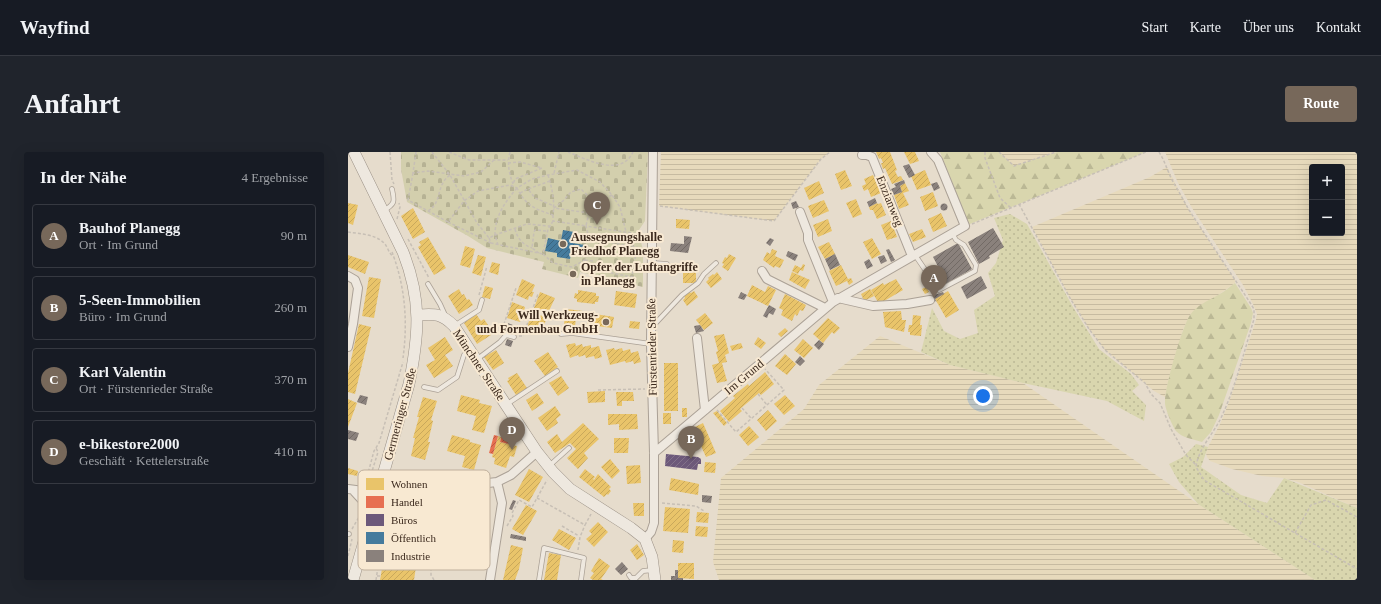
<!DOCTYPE html>
<html lang="de">
<meta charset="utf-8">
<style>
:root{--surface:#171b24;--page:#20242c;--text:#f1f3f6;--muted:#9ea1a6;--line:#363941;--accent:#77685a}
body{margin:0;font-family:Georgia,serif;background:var(--page);color:var(--text)}
.controls{position:absolute;right:12px;top:12px;display:grid;overflow:hidden;border-radius:4px;box-shadow:0 4px 16px #0002}
.controls button{width:36px;height:36px;display:grid;place-items:center;padding:0;border:0;border-bottom:1px solid var(--line);background:var(--surface);color:var(--text);font:20px sans-serif}
.you{position:absolute;left:635px;top:244px;width:14px;height:14px;margin:-10px;border:3px solid #fff;border-radius:50%;background:#1a73e8;box-shadow:0 0 0 6px #1a73e833}
.badge{display:grid;place-items:center;width:26px;height:26px;border-radius:50%;background:var(--accent);color:#fff;font-size:13px;font-weight:700}
.pin{position:absolute;translate:-50% -33px;filter:drop-shadow(0 1px 2px #0008)}
.pin::after{content:'';position:absolute;top:21px;width:14px;height:12px;background:inherit;clip-path:polygon(0 0,100% 0,50% 100%)}
.list{margin:0;padding:0;list-style:none}
h2{display:flex;justify-content:space-between;align-items:center;height:52px;margin:0;padding:0 16px;font-size:17px}
h2 small{font-size:13px;font-weight:400;color:var(--muted)}
.list li{display:grid;grid-template-columns:26px 1fr auto;gap:12px;align-items:center;box-sizing:border-box;height:64px;margin:0 8px 8px;padding:0 8px;border:1px solid var(--line);border-radius:4px}
.list b{display:block;font-size:15px;white-space:nowrap}
.list p{margin:0;font-size:13px;white-space:nowrap;color:var(--muted)}
.list em{font-size:13px;font-style:normal;color:var(--muted)}
.map{position:relative;flex:none;width:1009px;height:428px;overflow:hidden;border-radius:4px}
header{display:flex;align-items:center;gap:24px;box-sizing:border-box;height:56px;padding:0 20px;background:var(--surface);border-bottom:1px solid var(--line)}
header strong{font-size:19px}
nav{display:flex;gap:22px;margin-inline-start:auto;font-size:14px}
.intro{display:flex;align-items:center;justify-content:space-between;box-sizing:border-box;height:96px;padding:0 24px}
h1{margin:0;font-size:28px}
.button{padding:10px 18px;border-radius:4px;background:var(--accent);color:#fff;font-size:14px;font-weight:700}
main{display:flex;gap:24px;padding:0 24px}
aside{flex:1;background:var(--surface);border-radius:4px;box-shadow:0 4px 16px #0002}
.map>svg:first-child{display:block}
.farmland{fill:url(#farmland-rules);fill-rule:evenodd}
.grass{fill:url(#grass-dots)}
.forest{fill:url(#forest-firs)}
.cemetery{fill:url(#cemetery-stones)}
.homes{fill:url(#homes-hatch)}
.shops{fill:url(#shops-hatch)}
.offices{fill:url(#offices-hatch)}
.public{fill:url(#public-hatch)}
.industry{fill:url(#industry-hatch)}
.lines{fill:none;stroke-linecap:round;stroke-linejoin:round}
.lane-casing{stroke:#aba196;stroke-width:5.5}
.street-casing{stroke:#aba196;stroke-width:10}
.secondary-casing{stroke:#9b9186;stroke-width:12}
.path{stroke:#c7bfb5;stroke-width:1.5;stroke-dasharray:3 2;stroke-linecap:butt}
.lane{stroke:#eee8df;stroke-width:4}
.street{stroke:#eee8df;stroke-width:8}
.secondary{stroke:#eee8df;stroke-width:11}
.poi-dot{fill:#77685a;stroke:#f8e9d2;stroke-width:1.5}
.labels{text-anchor:middle;dominant-baseline:central;stroke-width:4;stroke-linejoin:round;paint-order:stroke}
.street-label{font-size:12px;fill:#3b291d;stroke:#f8e9d2}
.poi-label{font-size:12px;font-weight:bold;fill:#3b291d;stroke:#f8e9d2;text-anchor:start}
.key{fill:#f8e9d2;stroke:#bfaf9c;stroke-width:1}
.key-label{font-size:11px;fill:#3b291d}
</style>
<header>
<strong>Wayfind</strong>
<nav><a>Start</a><a>Karte</a><a>Über uns</a><a>Kontakt</a></nav>
</header>
<div class="intro"><h1>Anfahrt</h1><a class="button">Route</a></div>
<main>
<aside>
<h2>In der Nähe<small>4 Ergebnisse</small></h2>
<ul class="list">
<li><span class="badge">A</span><div><b>Bauhof Planegg</b><p>Ort · Im Grund</p></div><em>90 m</em></li>
<li><span class="badge">B</span><div><b>5-Seen-Immobilien</b><p>Büro · Im Grund</p></div><em>260 m</em></li>
<li><span class="badge">C</span><div><b>Karl Valentin</b><p>Ort · Fürstenrieder Straße</p></div><em>370 m</em></li>
<li><span class="badge">D</span><div><b>e-bikestore2000</b><p>Geschäft · Kettelerstraße</p></div><em>410 m</em></li>
</ul>
</aside>
<div class="map">
<svg width="1009" height="428" viewBox="0 0 1009 428">
<defs>
<pattern id="farmland-rules" width="6" height="5" patternUnits="userSpaceOnUse"><rect width="6" height="5" fill="#e7dabc"/><path d="M0 2.5h6" fill="none" stroke="#c7bba1"/></pattern>
<pattern id="grass-dots" width="8" height="8" patternUnits="userSpaceOnUse"><rect width="8" height="8" fill="#d9d6ae"/><path d="M2 2h.1M6 6h.1" fill="none" stroke="#bbb895" stroke-width="1.8" stroke-linecap="round"/></pattern>
<pattern id="forest-firs" width="22" height="20" patternUnits="userSpaceOnUse"><rect width="22" height="20" fill="#d9d6ae"/><path d="M5 1l3.5 6h-7zM16 11l3.5 6h-7z" fill="#bbb895"/></pattern>
<pattern id="cemetery-stones" width="16" height="16" patternUnits="userSpaceOnUse"><rect width="16" height="16" fill="#d3cfad"/><path d="M2 7V4a2 2 0 0 1 4 0v3zM10 15v-3a2 2 0 0 1 4 0v3z" fill="#b6b294"/></pattern>
<pattern id="homes-hatch" width="6" height="6" patternUnits="userSpaceOnUse"><rect width="6" height="6" fill="#e9c46a"/><path d="M-1 1l2-2M0 6l6-6M5 7l2-2" fill="none" stroke="#c9a85b"/></pattern>
<pattern id="shops-hatch" width="6" height="6" patternUnits="userSpaceOnUse"><rect width="6" height="6" fill="#e76f51"/><path d="M-1 1l2-2M0 6l6-6M5 7l2-2" fill="none" stroke="#bc5b43"/></pattern>
<pattern id="offices-hatch" width="6" height="6" patternUnits="userSpaceOnUse"><rect width="6" height="6" fill="#6d597a"/><path d="M-1 1l2-2M0 6l6-6M5 7l2-2" fill="none" stroke="#83728a"/></pattern>
<pattern id="public-hatch" width="6" height="6" patternUnits="userSpaceOnUse"><rect width="6" height="6" fill="#457b9d"/><path d="M-1 1l2-2M0 6l6-6M5 7l2-2" fill="none" stroke="#3b657f"/></pattern>
<pattern id="industry-hatch" width="6" height="6" patternUnits="userSpaceOnUse"><rect width="6" height="6" fill="#8a817c"/><path d="M-1 1l2-2M0 6l6-6M5 7l2-2" fill="none" stroke="#726a65"/></pattern>
</defs>
<rect width="100%" height="100%" fill="#e6dccc"/>
<path class="farmland" d="M313,0h169l-9,7 -47,62 -115,-15z
M651,0h58l-43,14z
M817,0h192v356l-59,-26 -14,-4 -22,-2 -30,-7 -22,-8 -3,-4 -1,-4 2,-6 12,-23 9,-22 27,-82 1,-6 -4,-10 -10,-19 -51,-77 -14,-25zM964,15h30v66h-30z
M819,15l22,43 46,70v3l-45,32 -7,15 -14,48 -4,19 -11,-6 -49,-41 -16,-21 -19,-31 -38,-71 118,-50z
M532,184l70,29 73,18 175,121 117,76h-596l-6,-18 8,-84 83,-69 15,-24z"/>
<path class="grass" d="M662,62l17,10 46,83 26,42 32,25 8,11 -7,6 14,14 -2,16 -37,-20 -84,-18 -73,-18 -29,-13 11,-44 12,23 16,8 18,-6 -4,-23 21,-14 -7,-23 8,-10 7,-23 -9,-22z
M848,292l12,3 -7,20 40,28 26,8 17,-25 73,30v72h-42l-117,-76 -19,-22 -10,-18 14,-7z"/>
<path class="forest" d="M592,0h59l15,14 43,-14h89l-181,74 2,-6z
M887,131l16,25 2,5 -2,10 -32,92 -8,17 -9,10c-9,-3 -20,-4 -26,-11 -3,-4 -11,-22 -11,-28 -1,-14 17,-76 25,-88 7,-10 18,-14 28,-20 6,-3 11,-8 17,-12z"/>
<path class="cemetery" d="M53,0h247l-3,69 -6,9v4l4,16v37l-63,-15 -2,6 -36,-9 2,-7 -57,-14 -19,-12 -61,-34 -6,-33z"/>
<path class="homes" d="M528,0h14l7,18 -2,1 3,6 3,-1 2,4 -11,4 -7,-16 -2,1 -2,-6h2l-2,-5 -2,1z
M556,0h11l4,9 -9,3z
M497,18l7,16 -11,4 -6,-16z
M577,18l6,15 -14,5 -6,-14z
M525,23l8,18 -10,4 -3,-8 -4,2 -2,-5 4,-2 -2,-5z
M471,29l5,12 -15,7 -5,-12z
M557,31l4,8 -6,2 6,12 -10,4 -5,-14 8,-3 -2,-6z
M585,40l5,14 -13,5 -5,-14z
M508,47l6,15 -9,4 -7,-15z
M476,48l5,11 -16,7 -5,-12z
M0,51l10,2 -5,20 -5,-2z
M529,51l1,1 3,-1 5,12 -9,4 -4,-9h-3l-1,-3z
M65,56l12,24 -12,7 -12,-23z
M593,61l6,13 -14,6 -5,-13z
M328,67l14,1 -1,9 -13,-1z
M480,67l4,12 -14,6 -5,-12z
M543,69l6,16 -10,3 -6,-15z
M574,77l4,8 -13,5 -4,-8z
M80,85l18,31 -12,7 -16,-28 3,-2 -2,-3z
M524,86l9,16 -9,5 -9,-17z
M481,90l6,12 -10,5 -7,-12z
M117,94l10,3 -5,19 -10,-3z
M424,97l5,2 -2,5 9,4 -4,8 -5,-2 -1,2 -11,-8 4,-8 3,2z
M381,102l7,4 -8,13 -6,-4 2,-3 -2,-1 3,-6 2,1z
M0,103l21,7 -4,12 -17,-7z
M130,103l8,2 -5,19 -9,-3z
M144,110l8,2 -2,11 -9,-3z
M455,112l2,1 -2,6 -3,-1 -2,4 -6,-3 3,-6 6,3z
M493,113l7,14 3,-1 2,4 -4,3 -2,-4 -11,5 -7,-15z
M335,116h13v15h-13z
M369,120l5,7 -11,9 -5,-6 3,-3 -1,-1 5,-4 1,1z
M444,120l18,8 -5,9 -16,-9z
M21,125l12,2 -7,39 -12,-2z
M174,127l13,6 -3,7h2l-2,5 -3,-1 -1,4 -12,-5z
M548,127l7,11 -24,14 -8,-14 12,-7 1,2z
M404,133l13,7 3,-6 8,4 -8,16 -21,-10z
M137,134l8,2 -3,11 -8,-2z
M578,135l3,5 -4,2 -3,-5z
M111,137l3,6 2,-1 3,6 2,-1 4,6 -14,9 -11,-18z
M522,137l4,7 -10,5 -3,-7z
M230,138l18,3v3h3l-1,6h-3v2l-18,-2v-3l-3,-1 1,-5 3,1z
M268,139l21,3 -2,14 -21,-3z
M346,139l4,6 -11,9 -4,-6 2,-2 -1,-2 5,-4 2,1z
M600,139l11,19 -13,8 -11,-19z
M192,140l15,6 -7,15 -14,-5z
M437,142l21,11 -3,6 -3,-1 -3,6 -2,-2 -3,7 -11,-6 2,-5 -4,-2z
M164,150l13,5 -1,4 2,1 -3,8 -2,-1 -1,3 -13,-4z
M218,157l17,2 -1,9 -6,-1 -1,7 -11,-2z
M553,159l1,9h4l-2,12 -19,-5 -2,-15z
M185,160l14,6 -7,16 -14,-6z
M241,161l25,4 -2,11 -15,-2 -1,4 -9,-2z
M357,161l8,10 -9,7 -8,-10z
M128,162l5,7 3,-2 4,6 -2,2 5,8 -14,9 -13,-21z
M565,163l8,1 -1,9h2l-1,11 -11,-1v-3h-2l1,-7h3z
M480,166l12,10 -6,6 -2,-2 -9,11 -10,-9z
M282,169l10,1 -1,7 -10,-1z
M11,172l12,3 -16,67 -7,-2v-19z
M437,176l3,3 -7,6 -3,-3z
M376,182l5,19 -4,2 2,7 -5,1 5,18 -10,2 -5,-18 7,-2 -3,-11 2,-1 -4,-15z
M97,185l8,13 -8,5 8,11 -19,12 -8,-13 9,-5 -7,-12z
M410,185l8,6 -5,6 -7,-5z
M455,187l10,9 -9,10 -10,-8z
M227,191l1,3 6,-2 1,3 8,-2v3l8,-2 3,11 -7,2 -1,-3 -8,2 -1,-3 -6,2 -1,-2 -8,3 -4,-13z
M393,191l2,5 -11,3 -2,-5z
M266,196l1,2 7,-2 1,3 7,-2 1,4 7,-2 3,11 -7,2 -1,-3 -7,2 -1,-2 -15,4 -4,-15z
M148,198l8,13 -11,7 -9,-13z
M200,200l10,15 -13,9 -11,-15z
M437,202l11,10 -9,11 -12,-9z
M316,211h14v48h-14z
M417,220l9,12 -13,11 -2,-2 -19,16 2,2 -13,11 -9,-11 15,-13 -2,-2 15,-12 1,2z
M169,221l10,15 -11,7 -9,-14 2,-1 -1,-2z
M213,224l8,12 -11,8 -9,-13z
M257,239v11l-17,1 -1,-11z
M268,240h17l1,9h-12v5h-5z
M189,241l7,10 -12,8 -6,-11z
M113,243l19,5 -1,3 13,3 -8,27 -12,-3 4,-14 -19,-5z
M437,243l10,11 -11,9 -10,-11z
M75,245l14,4 -6,19 2,1 -5,21h2l-5,18 -14,-4 4,-18h-2l6,-21h-2z
M0,247l9,4 -9,24z
M207,254l6,9 -5,4 2,4 -11,8 -9,-13z
M334,256h5v9h-5z
M420,258l9,11 -11,10 -9,-11z
M369,259l10,12 -3,3 -11,-13z
M315,261h8v11h-8z
M260,262h29l1,15 -19,1v-6l-11,1z
M235,271l16,16 -15,14 4,5 -10,11 -11,-11 9,-9 -6,-6 -15,10 -8,-11 10,-8 5,8z
M355,271l13,30 -10,4 -13,-29z
M401,274l10,11 -11,9 -9,-11z
M104,283l18,5v2l11,3 -7,25 -12,-3 3,-11 -18,-5z
M150,284l3,1 -1,5 17,4 -3,11 -4,-1 -4,12 -12,-4 1,-6 -3,-1z
M266,286h15l-1,15h-14z
M262,307l10,12 -8,8 -11,-12z
M357,310l11,1 -1,10 -11,-1z
M292,313l1,18 -14,1 -1,-18z
M0,316l10,3 -1,5 -9,-2z
M181,317l14,8 -14,25 -14,-7z
M237,317l10,8 -2,2 1,1 4,-6 13,13 -2,2 2,2 -3,4 -1,-1 -3,3 -25,-20z
M323,326l28,6 -1,11 -29,-5z
M285,351h11v13h-10z
M178,353l11,6 -14,24 -11,-6z
M317,355l25,2 -2,24 -25,-2z
M349,360l12,1 -1,10 -12,-1z
M250,370l10,10 -14,15 -8,-8 6,-5 -3,-3z
M348,374l12,1 -1,10 -12,-1z
M211,377l17,9 -7,12 -17,-10z
M325,388l11,1 -1,12 -11,-1z
M289,392l7,11 -7,5 -7,-10z
M163,393l12,3 -4,21 -4,11h-12z
M201,401l12,2 -4,25h-13z
M251,406l11,8 -9,13 2,1h-10l-3,-2 4,-5 -3,-2z
M35,411l33,4 -2,13h-34z
M330,411h16v16l-16,-1z"/>
<path class="shops" d="M155,278l7,2 -1,5 6,2 -2,6 -13,-3z
M146,283l4,1 -5,18 -4,-1z"/>
<path class="offices" d="M318,302l32,3 3,2v5h-3l-1,6 -32,-4z"/>
<path class="public" d="M215,78l11,2v4l1,1v3h-2l-1,3 13,2 -2,12 -12,-3 -1,5 -13,-2v-4l-12,-2 3,-13 13,3z"/>
<path class="industry" d="M561,12l6,11 -6,3 -6,-12z
M556,28l1,3 -5,3 2,6 -8,3 -3,-6 5,-2 -2,-3z
M589,30l3,6 -6,3 -3,-7z
M527,46l2,5 -8,4 -2,-5z
M448,49l3,6 -6,2 -2,-6z
M592.5 55a3.5 3.5 0 1 1 7 0a3.5 3.5 0 1 1-7 0Z
M645,76l11,19 -15,9 1,2 -11,6 -11,-22z
M336,84l8,1 -4,16 -18,-2 1,-8 13,1z
M422,86l4,2 -4,6 -4,-3z
M610,91l14,26 -26,15 -5,-7 2,-1 -10,-19z
M541,97l6,11 -4,2 -5,-12z
M440,99l10,4 -3,6 -9,-5z
M487,102l5,11 -10,5 -5,-11z
M536,103l3,6 -6,3 -3,-7z
M521,107l4,7 -6,3 -3,-7z
M633,124l6,12 -20,11 -6,-12z
M393,140l6,3 -3,5 -6,-2z
M595,140l1,2 -9,5 1,2 -3,1 -2,-6z
M421,153l7,4 -3,6 -4,-2 -2,5 -4,-2z
M160,171l12,5 -2,5 -12,-4z
M352,173l4,6 -8,2 -2,-7z
M159,187l6,2 -2,6 -6,-2z
M471,188l5,4 -5,6 -5,-5z
M452,204l5,5 -5,5 -5,-4z
M12,243l8,2 -2,8 -9,-3z
M0,278l11,3 -3,8 -8,-2z
M354,343l10,1 -1,7 -9,-1z
M165,348l3,1 -4,9 -3,-1z
M163,382l15,3v4l-16,-3z
M274,410l6,7 -7,6 -6,-6z
M327,418h3v8h5v2h-12v-4h4z"/>
<g class="lines">
<g class="lane-casing">
<path id="lane" d="M35,59c12,-7 12,-9 9,-22
M567,103l24,35 36,-19 1,-6 -12,-20 -8,-5 -4,-7
M304,111l15,1 3,7
M80,132l12,20 5,11
M106,174l25,-16 3,-10
M304,175l30,-32 16,-12 6,-9 12,-11
M213,182l11,-1 79,11
M128,208l24,-18 6,-7 8,2
M76,235l14,3 19,-13 7,-22 6,-4
M159,252l50,-33
M201,314l20,-18
M0,382h1
M281,423l2,3h5l7,-7 10,-1
M191,428l5,-32 40,10 -3,22"/>
</g>
<g class="street-casing">
<path id="street" d="M514,3h5l5,2 40,99
M452,60l8,21v7l25,62
M414,119l5,8 58,29
M0,124l7,4 3,8 -5,36 -5,23
M490,146l35,8 34,-2 23,-4
M349,186l8,72
M306,301l179,-151 132,-76 -27,-66 -7,-8
M0,337l31,4 29,-1 89,-10 14,-7 26,-23
M5,338l11,12 9,13
M297,387l6,-7 3,-9v-70l-3,-109 2,-192
M142,428l12,-77 -5,-21"/>
</g>
<g class="secondary-casing">
<path id="secondary" d="M70,163c17,-1 23,-2 36,11l83,126 16,20 17,17 61,39 14,11 7,18 3,23
M5,428l56,-196c10,-49 13,-84 -6,-132l-49,-100"/>
</g>
<path class="path" d="M42,0l2,28 2,4
M68,0l-3,21 15,-2 36,5 17,-4 13,-12
M84,0l18,23 27,48 12,15 6,-3c0,-19 10,-33 22,-47
M101,0l20,8h39
M162,0c-3,12 -1,21 3,32
M220,0c18,7 53,26 65,0
M637,0v6l15,40 11,10
M651,0l15,14 42,-14
M811,0l4,7 8,19 18,32 60,91 5,8v10c-10,33 -19,70 -34,101 -8,15 -22,30 -24,47l8,13 153,89
M160,11l12,-1 22,6 -27,11 -2,5
M65,21l-5,27 40,22 16,-21 14,-10 32,-6 7,3
M206,21l5,-21
M200,23c4,13 7,26 5,40 -18,-6 -27,-9 -36,-27l15,-9 16,-4 29,-5 23,12 12,13 8,12 6,25
M202,29l-22,8 7,9 19,8
M172,41l8,-4
M671,52l51,94 19,31 16,21 40,33 6,11 9,9 11,26 15,26 10,10
M312,54l114,15 47,-62 9,-7
M80,59c15,-9 7,-25 22,-36
M241,61l-35,-5 10,-8 7,-8 10,-3 8,8 3,12
M205,63v6l33,5c4,-21 7,-22 26,-31
M49,67l3,-12 -1,-4
M205,69l-5,8 -5,25 10,9 19,4 13,-7 4,-21 -3,-13 58,9
M100,70l43,21
M624,72l174,-72
M167,77c2,9 8,16 17,19
M0,80c12,2 28,2 37,12 3,4 4,10 9,13
M141,86l2,5 52,11
M60,87l21,39
M150,93l-3,-10 32,-11 22,2
M44,100c13,34 16,69 11,106
M191,101l-7,-5 2,-16 1,-2 12,1
M237,108l8,1 -1,8 40,8 5,-30 -48,-8
M131,143l8,-29
M156,177l-1,-2 13,-39
M171,184h4l15,-42
M250,238l47,-1
M410,242l9,11
M394,256l9,10
M369,258l19,22 48,-42 -19,-21
M45,321l57,6
M21,329l-2,-4 7,-26 5,-8 24,-81
M15,332l4,-7
M23,332l-2,-3 9,-29 -2,-4
M189,346l48,27 6,-11
M314,351l34,3 8,5
M159,374l6,-10 -1,-3 7,-13 13,7 15,-27
M214,374l17,10
M4,377l7,-12v-8
M947,381l16,-28 15,-5 31,17
M230,398l2,-13 5,-12
M0,404l4,-17
M29,424h4
M28,428l3,-20 23,-30 33,5
M86,428l-3,-5v-5l9,-73"/>
<use href="#lane" class="lane"/>
<use href="#street" class="street"/>
<use href="#secondary" class="secondary"/>
</g>
<g class="poi-dot">
<circle cx="215" cy="92" r="4"/>
<circle cx="225" cy="122" r="4"/>
<circle cx="258" cy="170" r="4"/>
</g>
<g class="labels">
<g class="street-label">
<text transform="translate(542 49) rotate(68)">Enzianweg</text>
<text transform="translate(304 195) rotate(-91)">Fürstenrieder Straße</text>
<text transform="translate(131 213) rotate(56)">Münchner Straße</text>
<text transform="translate(396 225) rotate(-40)">Im Grund</text>
<text transform="translate(52 262) rotate(-75)">Germeringer Straße</text>
</g>
<g class="poi-label">
<text x="223" y="85">Aussegnungshalle<tspan x="223" dy="14">Friedhof Planegg</tspan></text>
<text x="233" y="115">Opfer der Luftangriffe<tspan x="233" dy="14">in Planegg</tspan></text>
<text x="250" y="163" text-anchor="end">Will Werkzeug-<tspan x="250" dy="14">und Formenbau GmbH</tspan></text>
</g>
</g>
<rect x="10" y="318" width="132" height="100" rx="6" class="key"/>
<rect x="18" y="326" width="18" height="12" fill="#e9c46a"/>
<rect x="18" y="344" width="18" height="12" fill="#e76f51"/>
<rect x="18" y="362" width="18" height="12" fill="#6d597a"/>
<rect x="18" y="380" width="18" height="12" fill="#457b9d"/>
<rect x="18" y="398" width="18" height="12" fill="#8a817c"/>
<g class="key-label">
<text x="43" y="336">Wohnen</text>
<text x="43" y="354">Handel</text>
<text x="43" y="372">Büros</text>
<text x="43" y="390">Öffentlich</text>
<text x="43" y="408">Industrie</text>
</g>
</svg>
<div class="controls">
<button>+</button>
<button>−</button>
</div>
<div class="you"></div>
<div class="pin badge" style="left:586px;top:146px">A</div>
<div class="pin badge" style="left:343px;top:307px">B</div>
<div class="pin badge" style="left:249px;top:73px">C</div>
<div class="pin badge" style="left:164px;top:298px">D</div>
</div>
</main>
